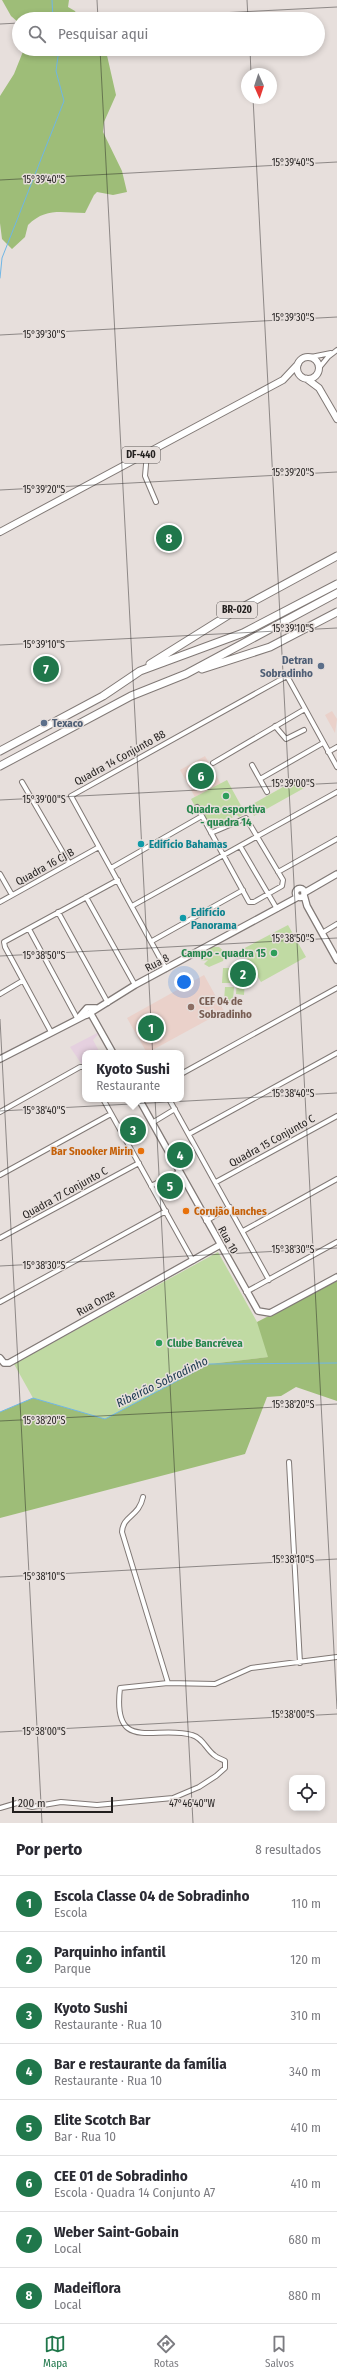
<!DOCTYPE html>
<html lang="pt">
<meta charset="utf-8">
<style>
:root{--surface:#fff;--page:#f2f2f3;--text:#2b2b33;--muted:#7c7c81;--line:#e1e1e2;--accent:#20774b}
body{margin:0;font-family:"Fira Sans Condensed",sans-serif;background:var(--page);color:var(--text)}
.controls{position:absolute;right:12px;bottom:12px;display:grid;overflow:hidden;border-radius:8px;box-shadow:0 2px 6px #0003}
.controls button{width:36px;height:36px;display:grid;place-items:center;padding:0;border:0;border-bottom:1px solid var(--line);background:var(--surface);color:var(--text);font:20px sans-serif}
.compass{position:absolute;left:241px;top:68px;width:36px;height:36px;border-radius:50%;background:var(--surface);box-shadow:0 2px 6px #0003;rotate:177deg}
.scale{position:absolute;left:12px;bottom:10px;width:101px;box-sizing:border-box;padding-left:4px;border:2px solid #221f1e;border-top:0;font-size:11px;line-height:14px;white-space:nowrap;color:#221f1e;-webkit-text-stroke:3px #e7dfdc;paint-order:stroke}
.you{position:absolute;left:184px;top:982px;width:14px;height:14px;margin:-10px;border:3px solid #fff;border-radius:50%;background:#1a73e8;box-shadow:0 0 0 6px #1a73e833}
.badge{display:grid;place-items:center;width:26px;height:26px;border-radius:50%;background:var(--accent);color:#fff;font-size:13px;font-weight:700}
.pin{position:absolute;translate:-50% -50%;border:2px solid #fff;box-shadow:0 1px 4px #0006}
.popup{position:absolute;left:82px;top:1050px;width:102px;height:52px;box-sizing:border-box;display:grid;place-content:center;border-radius:8px;background:var(--surface);filter:drop-shadow(0 1px 3px #0005);font-size:13px;white-space:nowrap;color:var(--muted)}
.popup b{font-size:15px;color:var(--text)}
.popup::after{content:'';position:absolute;left:50%;top:100%;margin-left:-8px;border:8px solid transparent;border-top-color:var(--surface)}
.list{margin:0;padding:0;list-style:none}
h2{display:flex;justify-content:space-between;align-items:center;height:52px;margin:0;padding:0 16px;font-size:17px}
h2 small{font-size:13px;font-weight:400;color:var(--muted)}
.list li{display:grid;grid-template-columns:26px 1fr auto;gap:12px;align-items:center;box-sizing:border-box;height:56px;padding:0 16px;border-top:1px solid var(--line)}
.list b{display:block;font-size:15px;white-space:nowrap}
.list p{margin:0;font-size:13px;white-space:nowrap;color:var(--muted)}
.list em{font-size:13px;font-style:normal;color:var(--muted)}
.icon{flex:none;width:22px;height:22px;fill:none;stroke:currentColor;stroke-width:2;stroke-linecap:round;stroke-linejoin:round}
.map{position:relative;flex:none;width:337px;height:1823px;overflow:hidden}
.search{position:absolute;background:var(--surface);box-shadow:0 2px 6px #0003;left:12px;right:12px;top:12px;height:44px;display:flex;align-items:center;gap:10px;box-sizing:border-box;padding:0 14px;border-radius:22px;color:var(--muted);font-size:15px}
.sheet{height:500px;background:var(--surface)}
nav{display:flex;justify-content:space-around;align-items:center;box-sizing:border-box;height:56px;border-top:1px solid var(--line);background:var(--surface);font-size:11px;color:var(--muted)}
nav a{display:grid;justify-items:center;gap:2px}
nav .on{color:var(--accent)}
.map>svg:first-child{display:block}
.commercial{fill:#e5d0df}
.education{fill:#ead1ca}
.green{fill:#c0daa3}
.forest{fill:#9ebd78}
.lines{fill:none;stroke-linecap:round;stroke-linejoin:round}
.stream{stroke:#6fb6e5;stroke-width:1}
.street-casing{stroke:#817976;stroke-width:6}
.secondary-casing{stroke:#817976;stroke-width:8}
.primary-casing{stroke:#817976;stroke-width:8}
.highway-casing{stroke:#817976;stroke-width:9}
.street{stroke:#fff;stroke-width:4}
.secondary{stroke:#fff;stroke-width:5.5}
.primary{stroke:#fff;stroke-width:6}
.highway{stroke:#fff;stroke-width:7}
.ticks{fill:none;stroke:#221f1e;stroke-width:1;stroke-opacity:0.45}
.service-dot{fill:#5c6f8a;stroke:#e7dfdc;stroke-width:1.5}
.leisure-dot{fill:#2e9e5b;stroke:#e7dfdc;stroke-width:1.5}
.culture-dot{fill:#0f9aa8;stroke:#e7dfdc;stroke-width:1.5}
.education-dot{fill:#8d6e63;stroke:#e7dfdc;stroke-width:1.5}
.food-dot{fill:#e8710a;stroke:#e7dfdc;stroke-width:1.5}
.labels{text-anchor:middle;dominant-baseline:central;stroke-width:3;stroke-linejoin:round;paint-order:stroke}
.shield{fill:#e7dfdc;stroke:#5d5957;stroke-width:1}
.shield-label{font-size:10px;font-weight:bold;fill:#221f1e}
.service-label{font-size:11px;font-weight:bold;fill:#4e5e75;stroke:#e7dfdc;text-anchor:end}
.street-label{font-size:11px;fill:#221f1e;stroke:#e7dfdc}
.leisure-label{font-size:11px;font-weight:bold;fill:#27864d;stroke:#e7dfdc}
.culture-label{font-size:11px;font-weight:bold;fill:#0d838f;stroke:#e7dfdc;text-anchor:start}
.education-label{font-size:11px;font-weight:bold;fill:#785e54;stroke:#e7dfdc;text-anchor:start}
.food-label{font-size:11px;font-weight:bold;fill:#c56008;stroke:#e7dfdc;text-anchor:end}
.water-label{font-size:12px;font-style:italic;fill:#19384d;stroke:#e7dfdc}
.ticks-label{font-size:10px;text-anchor:middle;fill:#221f1e;stroke:#e7dfdc;stroke-width:3;stroke-linejoin:round;paint-order:stroke}
</style>
<div class="map">
<svg width="337" height="1823" viewBox="0 0 337 1823">
<rect width="100%" height="100%" fill="#e7dfdc"/>
<path class="commercial" d="M101,1031l-8,9 7,13h-15v16l-15,-22z"/>
<path class="education" d="M332,711l5,8 -2,14 -10,-18z
M205,756l16,28 -26,13 -15,-27z
M204,975l20,36 -77,42 -20,-35z"/>
<path class="green" d="M299,778l7,9 -52,29 -5,-10z
M227,780l18,33 -6,4 -2,-2 -25,14 1,2 -5,-1 -17,-31z
M288,925l18,32 -45,25 -20,-32z
M211,947h8l7,6 -3,8 -14,6 -5,-3 4,-4 -7,1 4,-10z
M223,968h9l-1,15h-9z
M237,979l8,1 -1,15 -8,-1z
M225,987h9l-1,14h-9z
M218,1252l43,77 8,28 -60,7 -104,55 -72,-21 -19,-34z"/>
<path class="forest" d="M2,0h67l-1,7 7,4 2,4 -1,4h-57v4l-8,-7z
M24,49h79l3,2 10,44 -12,27 -1,10 19,39 5,21 -14,3 -16,-3 -3,3 -9,18c-22,0 -39,-6 -57,12l-3,12 -13,12 -10,-10 -2,-16v-127l14,-22z
M337,1281v120l-41,-14 -15,9 -14,1 -22,57 -245,64v-106l33,-14 72,21 104,-55 59,-7 -11,-35z"/>
<g class="lines">
<path class="stream" d="M52,0l1,19
M0,278l2,-20 62,-157 -8,-30 3,-22
M0,1412l33,-14 72,21 104,-55 128,-1"/>
<g class="street-casing">
<path id="street" d="M311,357l20,-4
M319,368l9,-11 9,-7
M147,453l-2,23 11,26
M275,726l11,13 18,-9
M328,752l9,-5
M213,763l92,-54
M252,765l15,27
M260,779l63,-36
M22,782l47,81
M197,807l5,9 47,86h5l28,-16 1,-6 -37,-62 -35,15
M240,846l37,63
M111,868l91,-52
M278,872l59,-33
M0,874l12,21
M86,897l49,88
M0,902l99,-55
M132,906l205,-114
M58,912l50,91
M29,929l48,89
M322,933l15,-9
M152,941l91,-51
M166,969l-95,-173 216,-120 50,91
M0,994l22,-13
M51,1032l-46,-85 -1,-5 114,-62
M181,1074l156,-86
M103,1099l90,162
M169,1099l100,181
M0,1112l80,-45h5
M152,1123l23,-14
M189,1134l148,-81
M0,1175l111,-61
M216,1182l121,-66
M151,1186l28,-14
M206,1221l24,-14
M243,1231l94,-52
M0,1238l139,-75
M246,1292l91,-50
M0,1302l166,-91
M289,1462l11,201
M143,1497c-4,20 -20,18 -21,35l46,151
M0,1808l17,-5 15,4 29,-5 36,3 76,-7 26,-11 17,-11 9,-8v-7c-3,-2 -8,-3 -11,-6 -8,-6 -11,-17 -22,-20 -36,-11 -80,20 -72,-47l48,-5 47,1 36,-16 86,-11"/>
</g>
<g class="secondary-casing">
<path id="secondary" d="M295.5 893a4.5 4.5 0 1 1 9 0a4.5 4.5 0 1 1-9 0Z
M304,893l33,-19
M304,895l3,11 30,54
M91,1014l22,39
M87,1015l48,-30 163,-88
M80,1016l7,-8h9
M0,1059l86,-44
M139,1099l119,212 12,2 67,-36
M0,1358l4,5h5l211,-118"/>
</g>
<g class="primary-casing">
<path id="primary" d="M297 368a11 11 0 1 1 22 0a11 11 0 1 1-22 0Z
M307,379l12,9 18,31
M0,532l283,-152 15,-16"/>
</g>
<g class="highway-casing">
<path id="highway" d="M150,664l80,-50 107,-58
M202,669l68,-22 67,-35
M0,751l103,-55 37,-25 103,-38 94,-49
M0,766l131,-70 55,-22 151,-81"/>
</g>
<use href="#street" class="street"/>
<use href="#secondary" class="secondary"/>
<use href="#primary" class="primary"/>
<use href="#highway" class="highway"/>
</g>
<path class="ticks" d="M97,0l1,19M247,0l1,19M102,19l235,-12M0,24l19,-1M100,49l93,1774M250,49l1,25M253,98l84,1611M0,180l337,-18M0,335l337,-18M0,490l337,-18M0,645l337,-17M0,800l337,-17M0,956l337,-18M0,1019l42,804M0,1111l337,-18M0,1266l337,-18M0,1421l337,-17M0,1577l337,-18M0,1732l337,-18"/>
<g class="service-dot">
<circle cx="321" cy="666" r="4"/>
<circle cx="44" cy="723" r="4"/>
</g>
<g class="leisure-dot">
<circle cx="226" cy="796" r="4"/>
<circle cx="274" cy="953" r="4"/>
<circle cx="159" cy="1343" r="4"/>
</g>
<g class="culture-dot">
<circle cx="141" cy="844" r="4"/>
<circle cx="183" cy="918" r="4"/>
</g>
<circle class="education-dot" cx="191" cy="1007" r="4"/>
<g class="food-dot">
<circle cx="141" cy="1151" r="4"/>
<circle cx="186" cy="1211" r="4"/>
</g>
<g class="labels">
<g class="shield">
<rect x="122" y="447" width="38" height="16" rx="3"/>
<rect x="217" y="602" width="40" height="16" rx="3"/>
</g>
<g class="shield-label">
<text x="141" y="455">DF-440</text>
<text x="237" y="610">BR-020</text>
</g>
<g class="service-label">
<text x="313" y="660">Detran<tspan x="313" dy="13">Sobradinho</tspan></text>
<text x="52" y="723" text-anchor="start">Texaco</text>
</g>
<g class="street-label">
<text transform="translate(120 758) rotate(-29)">Quadra 14 Conjunto B8</text>
<text transform="translate(45 867) rotate(-29)">Quadra 16 CJ B</text>
<text transform="translate(157 963) rotate(-28)">Rua 8</text>
<text transform="translate(272 1141) rotate(-29)">Quadra 15 Conjunto C</text>
<text transform="translate(65 1193) rotate(-29)">Quadra 17 Conjunto C</text>
<text transform="translate(228 1240) rotate(61)">Rua 10</text>
<text transform="translate(96 1303) rotate(-29)">Rua Onze</text>
</g>
<g class="leisure-label">
<text x="226" y="809">Quadra esportiva<tspan x="226" dy="13">- quadra 14</tspan></text>
<text x="266" y="953" text-anchor="end">Campo - quadra 15</text>
<text x="167" y="1343" text-anchor="start">Clube Bancrévea</text>
</g>
<g class="culture-label">
<text x="149" y="844">Edifício Bahamas</text>
<text x="191" y="912">Edifício<tspan x="191" dy="13">Panorama</tspan></text>
</g>
<g class="education-label">
<text x="199" y="1001">CEF 04 de<tspan x="199" dy="13">Sobradinho</tspan></text>
</g>
<g class="food-label">
<text x="133" y="1151">Bar Snooker Mirin</text>
<text x="194" y="1211" text-anchor="start">Corujão lanches</text>
</g>
<g class="water-label">
<text transform="translate(162 1382) rotate(-26)">Ribeirão Sobradinho</text>
</g>
</g>
<g class="ticks-label">
<text x="293" y="166">15°39'40"S</text>
<text x="44" y="183">15°39'40"S</text>
<text x="293" y="321">15°39'30"S</text>
<text x="44" y="338">15°39'30"S</text>
<text x="293" y="476">15°39'20"S</text>
<text x="44" y="493">15°39'20"S</text>
<text x="293" y="632">15°39'10"S</text>
<text x="44" y="648">15°39'10"S</text>
<text x="293" y="787">15°39'00"S</text>
<text x="44" y="803">15°39'00"S</text>
<text x="293" y="942">15°38'50"S</text>
<text x="44" y="959">15°38'50"S</text>
<text x="293" y="1097">15°38'40"S</text>
<text x="44" y="1114">15°38'40"S</text>
<text x="293" y="1253">15°38'30"S</text>
<text x="44" y="1269">15°38'30"S</text>
<text x="293" y="1408">15°38'20"S</text>
<text x="44" y="1424">15°38'20"S</text>
<text x="293" y="1563">15°38'10"S</text>
<text x="44" y="1580">15°38'10"S</text>
<text x="293" y="1718">15°38'00"S</text>
<text x="44" y="1735">15°38'00"S</text>
<text x="192" y="1807">47°46'40"W</text>
</g>
</svg>
<div class="controls">
<button><svg class="icon" aria-label="locate" viewBox="0 0 24 24"><circle cx="12" cy="12" r="6"/><path d="M12 2v4M12 18v4M2 12h4M18 12h4"/></svg></button>
</div>
<svg class="compass" viewBox="-18 -18 36 36"><path d="M0-13l5 13h-10z" fill="#e53935"/><path d="M0 13l5-13h-10z" fill="#7c7c81"/></svg>
<div class="scale">200 m</div>
<div class="you"></div>
<div class="pin badge" style="left:151px;top:1028px">1</div>
<div class="pin badge" style="left:243px;top:974px">2</div>
<div class="pin badge" style="left:133px;top:1130px">3</div>
<div class="popup"><b>Kyoto Sushi</b>Restaurante</div>
<div class="pin badge" style="left:180px;top:1155px">4</div>
<div class="pin badge" style="left:170px;top:1186px">5</div>
<div class="pin badge" style="left:201px;top:776px">6</div>
<div class="pin badge" style="left:46px;top:669px">7</div>
<div class="pin badge" style="left:169px;top:538px">8</div>
<div class="search"><svg class="icon" aria-label="search" viewBox="0 0 24 24"><circle cx="10" cy="10" r="6"/><path d="M15 15l6 6"/></svg>Pesquisar aqui</div>
</div>
<section class="sheet">
<h2>Por perto<small>8 resultados</small></h2>
<ul class="list">
<li><span class="badge">1</span><div><b>Escola Classe 04 de Sobradinho</b><p>Escola</p></div><em>110 m</em></li>
<li><span class="badge">2</span><div><b>Parquinho infantil</b><p>Parque</p></div><em>120 m</em></li>
<li><span class="badge">3</span><div><b>Kyoto Sushi</b><p>Restaurante · Rua 10</p></div><em>310 m</em></li>
<li><span class="badge">4</span><div><b>Bar e restaurante da família</b><p>Restaurante · Rua 10</p></div><em>340 m</em></li>
<li><span class="badge">5</span><div><b>Elite Scotch Bar</b><p>Bar · Rua 10</p></div><em>410 m</em></li>
<li><span class="badge">6</span><div><b>CEE 01 de Sobradinho</b><p>Escola · Quadra 14 Conjunto A7</p></div><em>410 m</em></li>
<li><span class="badge">7</span><div><b>Weber Saint-Gobain</b><p>Local</p></div><em>680 m</em></li>
<li><span class="badge">8</span><div><b>Madeiflora</b><p>Local</p></div><em>880 m</em></li>
</ul>
</section>
<nav>
<a class="on"><svg class="icon" aria-label="map" viewBox="0 0 24 24"><path d="M3 6l6-2 6 2 6-2v14l-6 2-6-2-6 2zM9 4v14M15 6v14"/></svg>Mapa</a>
<a><svg class="icon" aria-label="directions" viewBox="0 0 24 24"><path d="M12 3l9 9-9 9-9-9zM9 14v-3h6M13 9l2 2-2 2"/></svg>Rotas</a>
<a><svg class="icon" aria-label="saved" viewBox="0 0 24 24"><path d="M7 4h10v16l-5-4-5 4z"/></svg>Salvos</a>
</nav>
